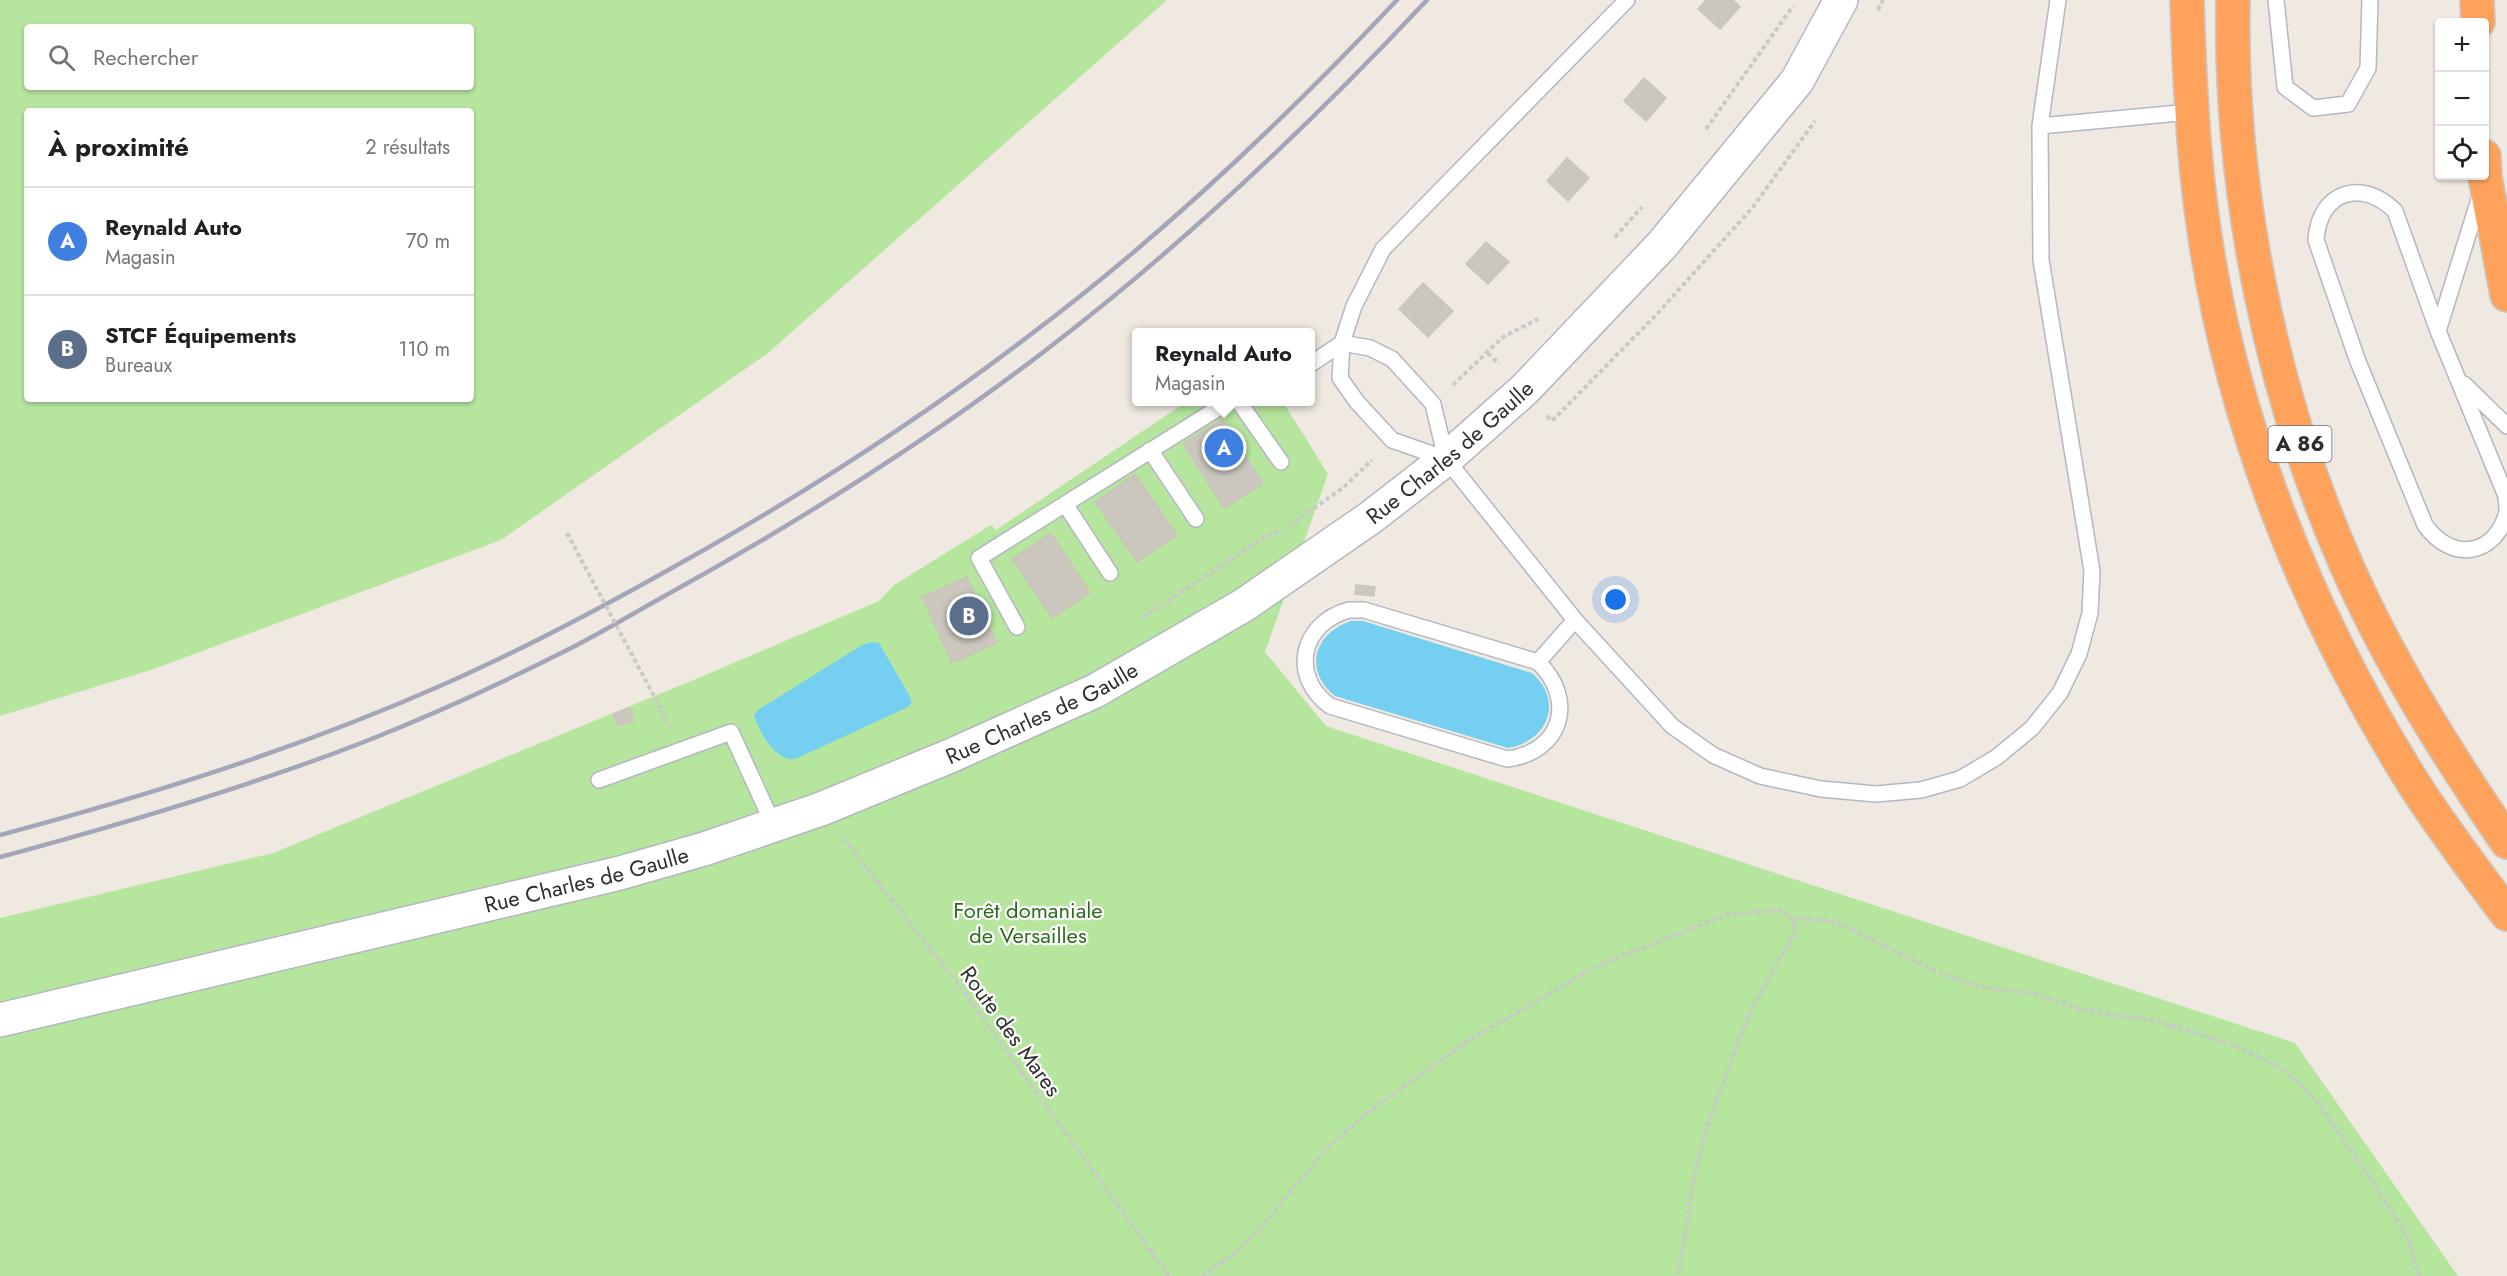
<!DOCTYPE html>
<html lang="fr">
<meta charset="utf-8">
<style>
:root{--surface:#fff;--page:#f6f6f6;--text:#202124;--muted:#757577;--line:#e0e0e0;--accent:#111827}
body{margin:0;font-family:Jost,sans-serif;background:var(--page);color:var(--text)}
.controls{position:absolute;right:18px;top:18px;display:grid;overflow:hidden;border-radius:6px;box-shadow:0 2px 4px #0004}
.controls button{width:54px;height:54px;display:grid;place-items:center;padding:0;border:0;border-bottom:2px solid var(--line);background:var(--surface);color:var(--text);font:30px sans-serif}
.you{position:absolute;left:1616px;top:600px;width:21px;height:21px;margin:-15px;border:4px solid #fff;border-radius:50%;background:#1a73e8;box-shadow:0 0 0 9px #1a73e833}
.badge{display:grid;place-items:center;width:39px;height:39px;border-radius:50%;background:var(--accent);color:#fff;font-size:20px;font-weight:700}
.pin{position:absolute;translate:-50% -50%;border:3px solid #fff;box-shadow:0 2px 6px #0006}
.popup{position:absolute;left:1132px;top:328px;width:183px;height:78px;box-sizing:border-box;display:grid;place-content:center;border-radius:6px;background:var(--surface);filter:drop-shadow(0 2px 4px #0005);font-size:20px;white-space:nowrap;color:var(--muted)}
.popup b{font-size:22px;color:var(--text)}
.popup::after{content:'';position:absolute;left:50%;top:100%;margin-left:-12px;border:12px solid transparent;border-top-color:var(--surface)}
.list{margin:0;padding:0;list-style:none}
h2{display:flex;justify-content:space-between;align-items:center;height:78px;margin:0;padding:0 24px;font-size:26px}
h2 small{font-size:20px;font-weight:400;color:var(--muted)}
.list li{display:grid;grid-template-columns:39px 1fr auto;gap:18px;align-items:center;box-sizing:border-box;height:108px;padding:0 24px;border-top:2px solid var(--line)}
.list b{display:block;font-size:22px;white-space:nowrap}
.list p{margin:0;font-size:20px;white-space:nowrap;color:var(--muted)}
.list em{font-size:20px;font-style:normal;color:var(--muted)}
.icon{flex:none;width:33px;height:33px;fill:none;stroke:currentColor;stroke-width:2;stroke-linecap:round;stroke-linejoin:round}
.map{position:relative;flex:none;width:2507px;height:1276px;overflow:hidden}
.search{position:absolute;background:var(--surface);box-shadow:0 2px 4px #0004;left:24px;top:24px;width:450px;height:66px;display:flex;align-items:center;gap:15px;box-sizing:border-box;padding:0 21px;border-radius:6px;color:var(--muted);font-size:22px}
.panel{position:absolute;background:var(--surface);box-shadow:0 2px 4px #0004;left:24px;top:108px;width:450px;height:294px;border-radius:6px}
.map>svg:first-child{display:block}
.green{fill:#b6e59e;fill-rule:evenodd}
.water{fill:#75cff0}
.building{fill:#cbc7bf;stroke:#cbc5ba;stroke-width:1.5}
.lines{fill:none;stroke-linecap:round;stroke-linejoin:round}
.lane-casing{stroke:#b4b7c1;stroke-width:18}
.secondary-casing{stroke:#b4b7c1;stroke-width:36}
.highway-casing{stroke:#c9c9c9;stroke-width:36}
.path{stroke:#c9c9c9;stroke-width:4;stroke-dasharray:4.5 3;stroke-linecap:butt}
.lane{stroke:#fff;stroke-width:15}
.secondary{stroke:#fff;stroke-width:33}
.highway{stroke:#ffa35c;stroke-width:33}
.rail{stroke:#a3a6b8;stroke-width:4.5}
.path-bridge{stroke:#c9c9c9;stroke-width:4;stroke-dasharray:4.5 3;stroke-linecap:butt}
.labels{text-anchor:middle;dominant-baseline:central;stroke-width:4.5;stroke-linejoin:round;paint-order:stroke}
.shield{fill:#fff;stroke:#6d6d6d;stroke-width:1.5}
.shield-label{font-size:21px;font-weight:bold;fill:#2e2e2e}
.street-label{font-size:22px;fill:#2e2e2e;stroke:#fff}
.park-label{font-size:22px;fill:#2c6e1b;stroke:#fff}
</style>
<div class="map">
<svg width="2507" height="1276" viewBox="0 0 2507 1276">
<rect width="100%" height="100%" fill="#efe9e1"/>
<path class="green" d="M0,0h1167l-399,353 -267,187 -347,129 -154,47zM27,27h444v60h-444zM27,111h444v288h-444z
M1186,402h97l45,72 -63,178 61,74 969,317 163,233h-2458v-358l273,-65 423,-174 183,-78 15,-16 97,-60 5,5z"/>
<path class="water" d="M1351,621h12l169,52c32,28 16,68 -24,75l-173,-52c-32,-25 -21,-63 16,-75z
M872,642l7,1 30,52 3,7 -4,5 -113,52c-20,2 -35,-26 -41,-43l4,-6 104,-65z"/>
<path class="building" d="M1706,0h27l7,7 -20,22 -22,-20z
M1644,78l22,20 -20,23 -22,-20z
M1567,158l22,20 -21,23 -21,-20z
M1486,242l23,20 -21,22 -22,-20z
M1423,283l30,28 -25,26 -29,-28z
M1222,419l41,65 -39,24 -41,-64z
M1135,474l42,61 -40,27 -42,-60z
M1051,533l39,60 -38,25 -40,-59z
M967,577l30,66 -45,20 -30,-66z
M1356,585l19,2 -1,9 -19,-2z
M630,708l4,12 -16,6 -5,-12z"/>
<g class="lines">
<g class="lane-casing">
<path id="lane" d="M2276,0l9,87 28,21 35,-4 20,-36 2,-68
M2040,126l150,-14
M2438,331l43,-138
M1311,364l31,-21 12,-37 29,-57 244,-249
M2464,384l43,42
M1239,402l42,60
M1150,450l46,69
M1446,459l-54,-19 -35,-38 -17,-24 2,-35 28,5 22,11 41,45 13,55 129,161 97,106 41,29 47,21 61,13 55,5 45,-4 39,-11 37,-22 35,-29 28,-35 19,-39 11,-41 2,-42 -51,-311 -1,-134 18,-126
M1065,504l45,69
M2507,508l-1,-12 -68,-165 -43,-120c-33,-33 -76,-20 -79,29l41,119 68,166c26,37 70,32 82,-13
M1349,610h15l174,52c39,38 24,90 -31,97l-177,-53c-41,-30 -29,-83 19,-96z
M1017,627l-38,-69 249,-156
M1538,662l37,-42
M599,780l132,-48 43,94"/>
</g>
<g class="secondary-casing">
<g id="secondary">
<path id="s1" d="M0,1020l620,-147 84,-24 117,-40 129,-53 145,-65 149,-86 126,-87 76,-59 79,-70 137,-144 135,-164 44,-81"/>
</g>
</g>
<g class="highway-casing">
<path id="highway" d="M2187,0c2,70 5,139 14,208 26,204 102,398 211,573 29,46 62,89 95,133
M2233,0c-4,186 38,394 113,564 43,98 101,190 161,278
M2477,0l1,22
M2484,156l1,21 22,118"/>
</g>
<path class="path" d="M1878,10l5,-10
M1706,129l87,-123
M1615,237l27,-30
M1488,353l11,11
M1453,385l50,-48 35,-18
M1547,416l5,5 106,-108 95,-106 62,-86
M1289,526l55,-39 28,-27
M1142,618l123,-81 18,-7
M844,839l123,157 202,280
M1793,919l34,1 16,5 90,45 29,11 24,7 46,5 46,15 38,8 36,4 79,24 49,23 21,18 21,23 50,73 36,57 11,38
M1202,1276l35,-24 22,-22 68,-82 40,-35 99,-71 129,-75 131,-52 54,-5 13,9 2,13 -46,82 -41,110 -13,48 -17,104"/>
<use href="#lane" class="lane"/>
<use href="#secondary" class="secondary"/>
<use href="#highway" class="highway"/>
<path class="rail" d="M0,835c150,-40 297,-86 440,-149 73,-32 144,-69 214,-108 131,-72 257,-152 376,-243 132,-99 254,-215 367,-335
M0,857c123,-33 245,-69 364,-115 65,-26 130,-55 193,-87 36,-17 70,-38 104,-57 134,-74 264,-155 385,-248 137,-105 263,-224 381,-350"/>
<path class="path-bridge" d="M567,533l104,195"/>
</g>
<g class="labels">
<rect class="shield" x="2268.5" y="426" width="63" height="36" rx="4.5"/>
<g class="shield-label">
<text x="2300" y="444">A 86</text>
</g>
<g class="street-label">
<text stroke="none"><textPath href="#s1" startOffset="1575">Rue Charles de Gaulle</textPath></text>
<text stroke="none"><textPath href="#s1" startOffset="1089">Rue Charles de Gaulle</textPath></text>
<text stroke="none"><textPath href="#s1" startOffset="603">Rue Charles de Gaulle</textPath></text>
<text transform="translate(1011 1031) rotate(54)">Route des Mares</text>
</g>
<g class="park-label">
<text x="1028" y="910">Forêt domaniale<tspan x="1028" dy="25">de Versailles</tspan></text>
</g>
</g>
</svg>
<div class="controls">
<button>+</button>
<button>−</button>
<button><svg class="icon" aria-label="locate" viewBox="0 0 24 24"><circle cx="12" cy="12" r="6"/><path d="M12 2v4M12 18v4M2 12h4M18 12h4"/></svg></button>
</div>
<div class="you"></div>
<div class="pin badge" style="left:1224px;top:448px;background:#3f7fe0">A</div>
<div class="popup"><b>Reynald Auto</b>Magasin</div>
<div class="pin badge" style="left:969px;top:616px;background:#5c6f8a">B</div>
<div class="search"><svg class="icon" aria-label="search" viewBox="0 0 24 24"><circle cx="10" cy="10" r="6"/><path d="M15 15l6 6"/></svg>Rechercher</div>
<section class="panel">
<h2>À proximité<small>2 résultats</small></h2>
<ul class="list">
<li><span class="badge" style="background:#3f7fe0">A</span><div><b>Reynald Auto</b><p>Magasin</p></div><em>70 m</em></li>
<li><span class="badge" style="background:#5c6f8a">B</span><div><b>STCF Équipements</b><p>Bureaux</p></div><em>110 m</em></li>
</ul>
</section>
</div>
